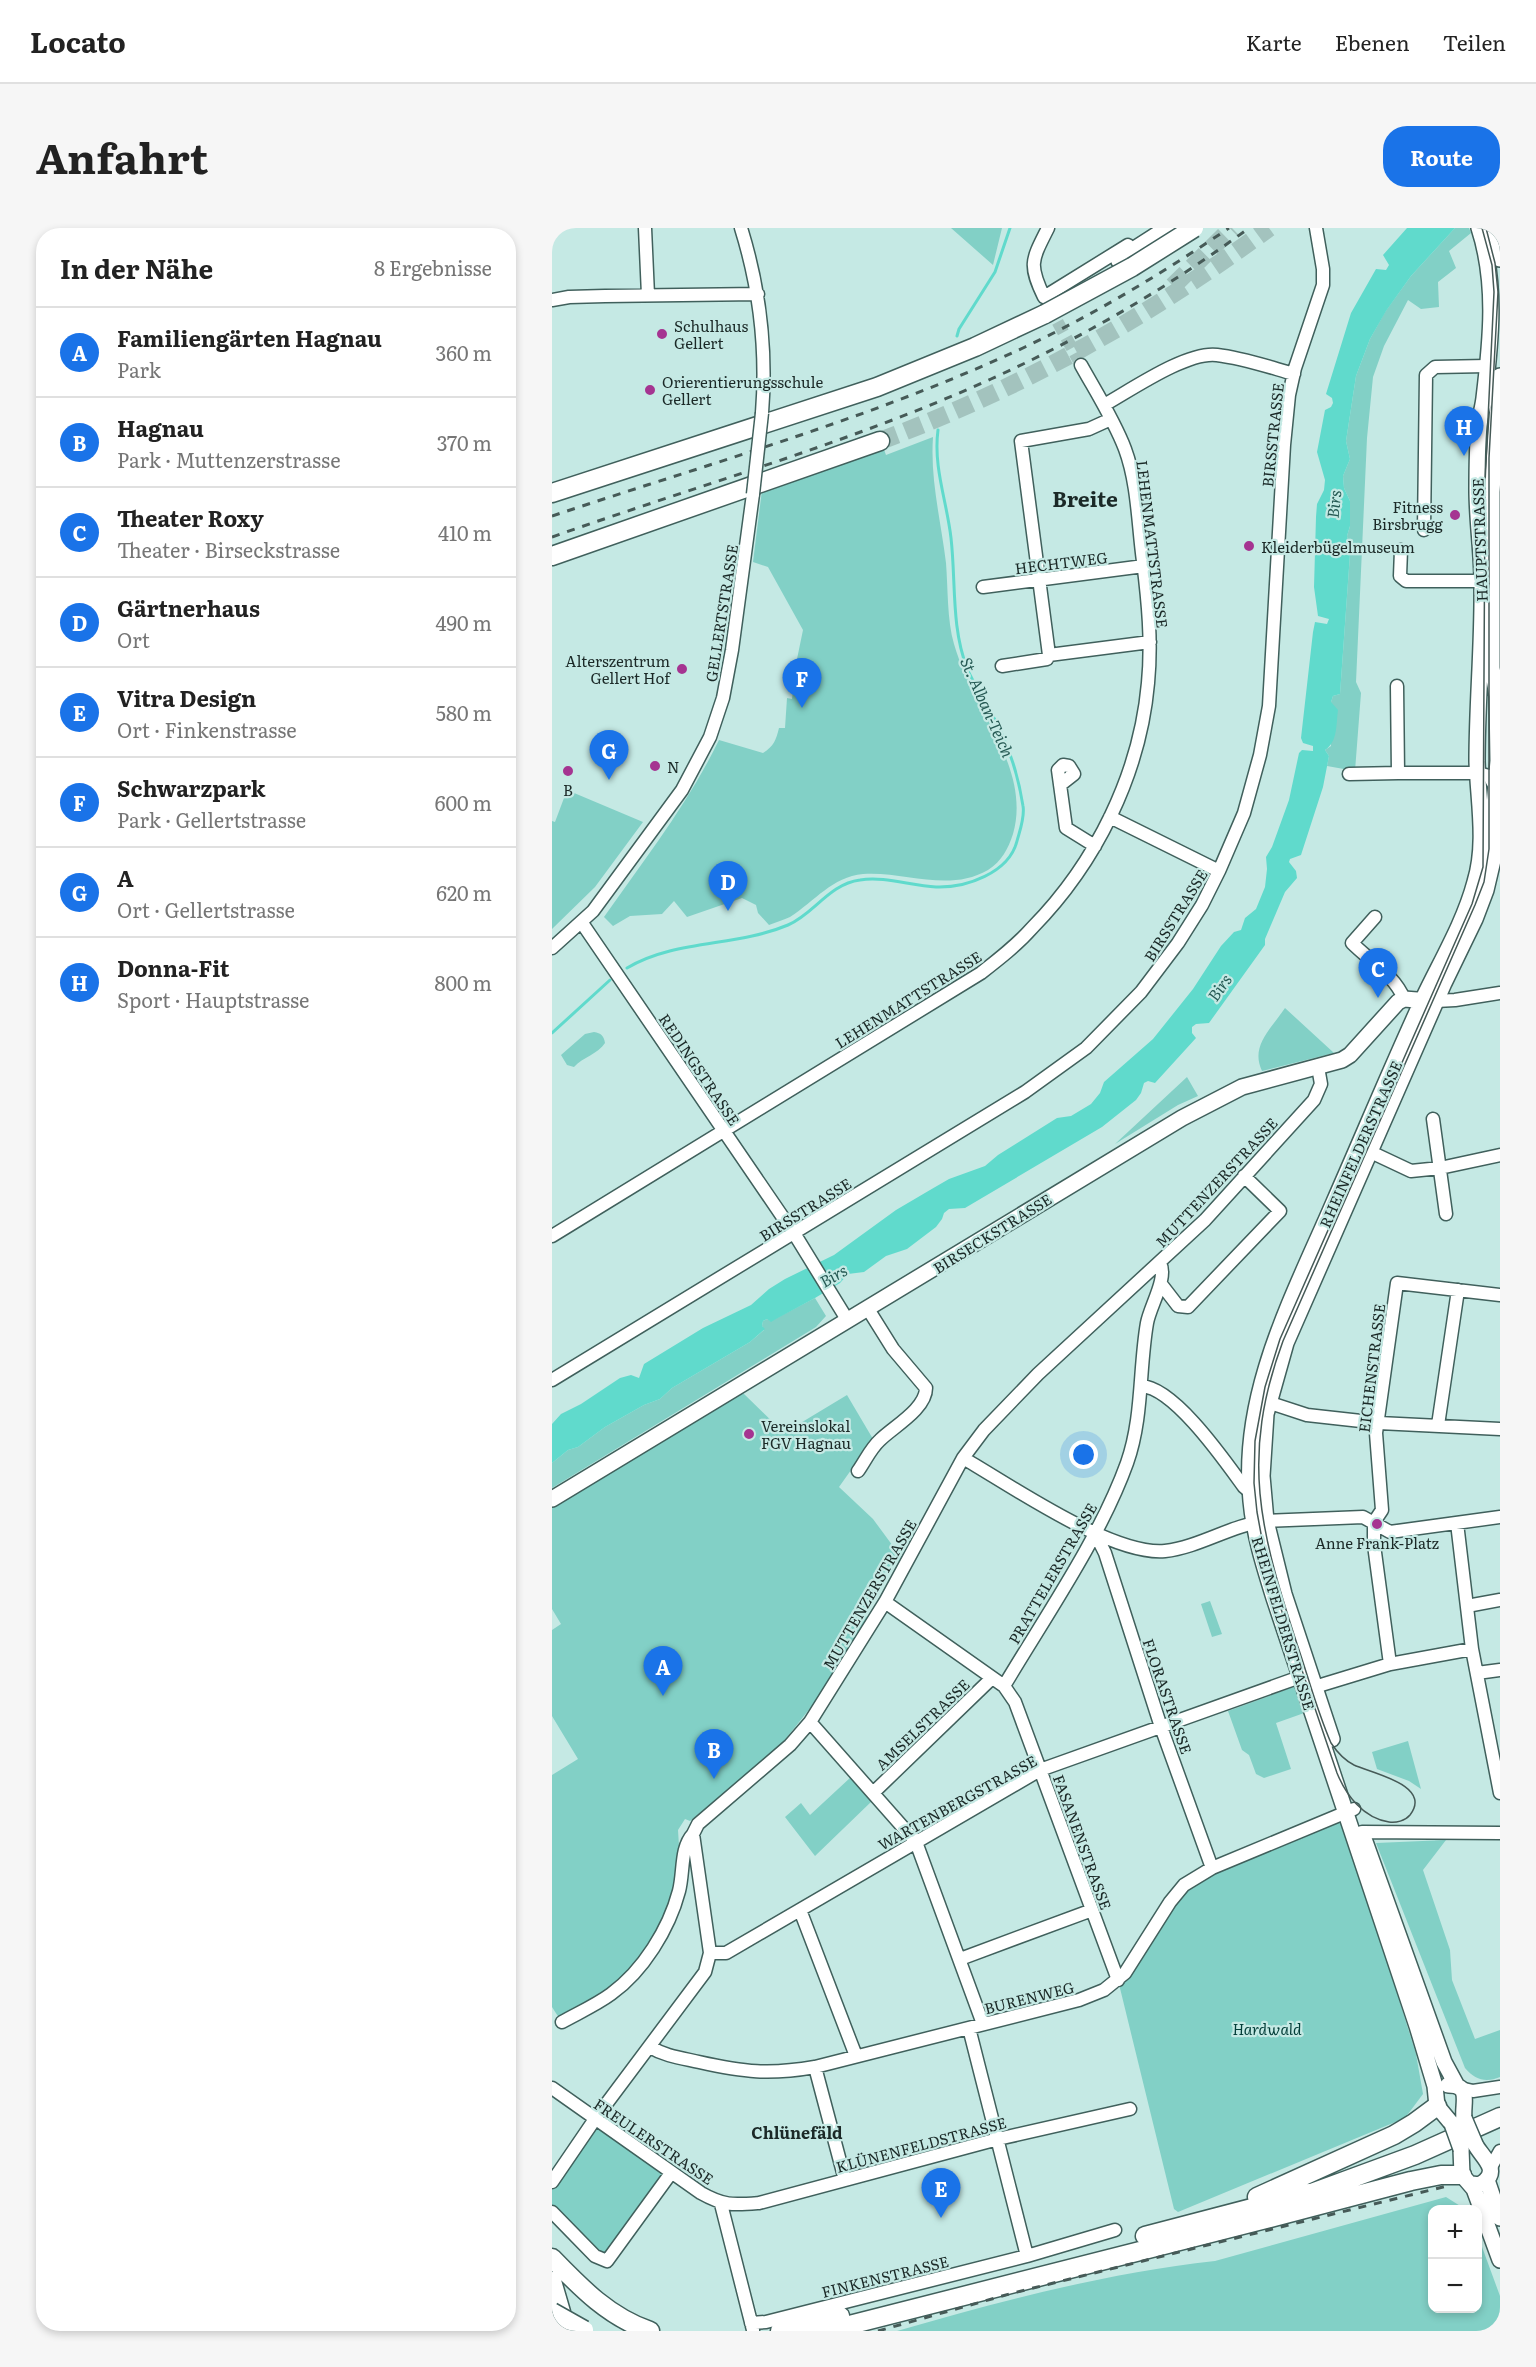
<!DOCTYPE html>
<html lang="de">
<meta charset="utf-8">
<style>
:root{--surface:#fff;--page:#f6f6f6;--text:#222;--muted:#767676;--line:#e0e0e0;--accent:#1a73e8}
body{margin:0;font-family:Literata,serif;background:var(--page);color:var(--text)}
.controls{position:absolute;right:18px;bottom:18px;display:grid;overflow:hidden;border-radius:12px;box-shadow:0 3px 9px #0003}
.controls button{width:54px;height:54px;display:grid;place-items:center;padding:0;border:0;border-bottom:2px solid var(--line);background:var(--surface);color:var(--text);font:30px sans-serif}
.you{position:absolute;left:532px;top:1227px;width:21px;height:21px;margin:-15px;border:4px solid #fff;border-radius:50%;background:#1a73e8;box-shadow:0 0 0 9px #1a73e833}
.badge{display:grid;place-items:center;width:39px;height:39px;border-radius:50%;background:var(--accent);color:#fff;font-size:20px;font-weight:700}
.pin{position:absolute;translate:-50% -50px;filter:drop-shadow(0 2px 3px #0008)}
.pin::after{content:'';position:absolute;top:32px;width:21px;height:18px;background:inherit;clip-path:polygon(0 0,100% 0,50% 100%)}
.list{margin:0;padding:0;list-style:none}
h2{display:flex;justify-content:space-between;align-items:center;height:78px;margin:0;padding:0 24px;font-size:26px}
h2 small{font-size:20px;font-weight:400;color:var(--muted)}
.list li{display:grid;grid-template-columns:39px 1fr auto;gap:18px;align-items:center;box-sizing:border-box;height:90px;padding:0 24px;border-top:2px solid var(--line)}
.list b{display:block;font-size:22px;white-space:nowrap}
.list p{margin:0;font-size:20px;white-space:nowrap;color:var(--muted)}
.list em{font-size:20px;font-style:normal;color:var(--muted)}
.map{position:relative;flex:none;width:948px;height:2103px;overflow:hidden;border-radius:24px}
header{display:flex;align-items:center;gap:36px;box-sizing:border-box;height:84px;padding:0 30px;background:var(--surface);border-bottom:2px solid var(--line)}
header strong{font-size:28px}
nav{display:flex;gap:33px;margin-inline-start:auto;font-size:21px}
.intro{display:flex;align-items:center;justify-content:space-between;box-sizing:border-box;height:144px;padding:0 36px}
h1{margin:0;font-size:42px}
.button{padding:15px 27px;border-radius:24px;background:var(--accent);color:#fff;font-size:21px;font-weight:700}
main{display:flex;gap:36px;padding:0 36px}
aside{flex:1;background:var(--surface);border-radius:24px;box-shadow:0 3px 9px #0003}
.map>svg:first-child{display:block}
.green{fill:#82d0c6}
.water{fill:#60dacc}
.lines{fill:none;stroke-linecap:round;stroke-linejoin:round}
.stream{stroke:#60dacc;stroke-width:3}
.minor-tunnel{stroke:#a3c3be;stroke-width:12;stroke-dasharray:12 6;stroke-linecap:butt}
.highway-tunnel{stroke:#a3c3be;stroke-width:18;stroke-dasharray:18 9;stroke-linecap:butt}
.minor-casing{stroke:#40605c;stroke-width:15}
.major-casing{stroke:#40605c;stroke-width:18}
.highway-casing{stroke:#40605c;stroke-width:21}
.minor{stroke:#fff;stroke-width:12}
.major{stroke:#fff;stroke-width:15}
.highway{stroke:#fff;stroke-width:18}
.tram{stroke:#465a57;stroke-width:1.5}
.rail{stroke:#465a57;stroke-width:3;stroke-dasharray:8 8;stroke-linecap:butt}
.minor-bridge-casing{stroke:#40605c;stroke-width:15;stroke-linecap:butt}
.major-bridge-casing{stroke:#40605c;stroke-width:18;stroke-linecap:butt}
.highway-bridge-casing{stroke:#40605c;stroke-width:21;stroke-linecap:butt}
.minor-bridge{stroke:#fff;stroke-width:12}
.major-bridge{stroke:#fff;stroke-width:15}
.highway-bridge{stroke:#fff;stroke-width:18}
.poi-dot{fill:#a53491;stroke:#c5e9e4;stroke-width:2}
.labels{text-anchor:middle;dominant-baseline:central;stroke-width:4.5;stroke-linejoin:round;paint-order:stroke}
.poi-label{font-size:15px;fill:#1b2927;stroke:#c5e9e4;text-anchor:start}
.street-label{font-size:15px;fill:#1b2927;stroke:#c5e9e4}
.park-label{font-size:15px;font-style:italic;fill:#023d38;stroke:#c5e9e4}
.water-label{font-size:16px;font-style:italic;fill:#265a54;stroke:#c5e9e4}
.neighbourhood-label{font-size:16px;font-weight:bold;fill:#1b2927;stroke:#c5e9e4}
.district-label{font-size:21px;font-weight:bold;fill:#1b2927;stroke:#c5e9e4}
</style>
<header>
<strong>Locato</strong>
<nav><a>Karte</a><a>Ebenen</a><a>Teilen</a></nav>
</header>
<div class="intro"><h1>Anfahrt</h1><a class="button">Route</a></div>
<main>
<aside>
<h2>In der Nähe<small>8 Ergebnisse</small></h2>
<ul class="list">
<li><span class="badge">A</span><div><b>Familiengärten Hagnau</b><p>Park</p></div><em>360 m</em></li>
<li><span class="badge">B</span><div><b>Hagnau</b><p>Park · Muttenzerstrasse</p></div><em>370 m</em></li>
<li><span class="badge">C</span><div><b>Theater Roxy</b><p>Theater · Birseckstrasse</p></div><em>410 m</em></li>
<li><span class="badge">D</span><div><b>Gärtnerhaus</b><p>Ort</p></div><em>490 m</em></li>
<li><span class="badge">E</span><div><b>Vitra Design</b><p>Ort · Finkenstrasse</p></div><em>580 m</em></li>
<li><span class="badge">F</span><div><b>Schwarzpark</b><p>Park · Gellertstrasse</p></div><em>600 m</em></li>
<li><span class="badge">G</span><div><b>A</b><p>Ort · Gellertstrasse</p></div><em>620 m</em></li>
<li><span class="badge">H</span><div><b>Donna-Fit</b><p>Sport · Hauptstrasse</p></div><em>800 m</em></li>
</ul>
</aside>
<div class="map">
<svg width="948" height="2103" viewBox="0 0 948 2103">
<rect width="100%" height="100%" fill="#c5e9e4"/>
<path class="green" d="M399,0h51l-9,37z
M903,0h14l2,5 -22,18 7,17 -18,14 1,25 -18,2 -13,-9 -24,46 -11,31 -6,61 -11,244 5,11 -6,78 -28,-5 2,-10 -4,-6 6,-4v-44l2,-6 7,-2 10,-140 -3,-18 3,-10v-25l-6,-13 -1,-12 7,-17 -4,-18 10,-65 14,-37 15,-27 26,-36z
M381,209c-3,43 8,84 13,126 2,25 1,57 8,81 17,61 78,124 59,190 -5,15 -11,27 -25,36 -40,23 -83,1 -125,4 -31,3 -48,27 -73,43 -6,3 -14,5 -21,8l-11,-12 -2,-8 -14,-7 -55,19 -13,-16 -12,13 -32,2 -17,10 -9,-9c40,-57 84,-113 115,-177l44,13c11,-7 13,-13 16,-25h6l2,-30 5,1 5,-40 6,-29 -35,-63 -15,-5 9,-72 121,-43 3,8z
M15,562l76,32 -48,65 -43,42v-108l3,1z
M733,780l49,45 -72,18c-12,-25 9,-42 23,-63z
M42,804c7,1 10,4 11,11 -7,11 -22,14 -31,24l-7,-2 -6,-10 24,-21z
M635,849l11,19 -20,9 -63,39z
M263,1070l11,18 -10,11 -264,161v-25l16,-13 10,-3 27,-20 39,-22 16,-6 12,-11 78,-46 14,-12 -2,-4 1,-5 4,-2 4,2z
M191,1165l41,40 63,-38 26,44 -34,48 34,32 28,38 -2,4h-4c-15,16 -25,33 -31,54l3,2 -48,80 -43,54 -86,70 -5,-2 -7,11 2,32 -9,41 -12,26 -20,30 -17,21 -61,41 -9,-14v-232l26,-16 -26,-43v-86l9,-6 -9,-15v-102z
M658,1373l12,33 -10,3 -11,-33z
M747,1457l8,27 -31,11 15,46 -27,9 -8,-4 -7,-19 -7,-5 -14,-39z
M856,1513l13,48 -12,-8 -32,-12 -5,-17z
M299,1549l21,24 -57,55 -30,-39 16,-14 9,12z
M789,1585l75,241 7,40 -18,24 -227,94 -4,-3 -56,-229 66,-95z
M894,1612l-23,30 27,80 2,30 23,59 25,-9v47c-14,6 -25,3 -35,-9l-89,-225z
M45,1899l65,47 -59,81 -51,-50v-15z
M894,1969l19,12 -33,1v98h46v-72l22,60v35h-603c103,-30 210,-58 318,-70z"/>
<path class="water" d="M855,0h48l-44,48 -25,35 -16,28 -14,37 -10,65 4,18 -7,17 1,12 6,13v25l-3,10 3,18 -10,140 -7,2 -2,6 7,8c-2,14 0,32 -13,40l4,6 -6,31 -22,68 -11,4 -1,3 7,9 1,7 -12,14 -20,47v6l-56,78 -13,1 -4,3v6l4,5 -41,45 -7,-2 -4,2 -3,10 -5,7 -34,27 -137,81 -16,1 -5,4 -2,6 -6,8 -29,22 -21,7 -22,16 -16,2 -8,9 -25,15 -39,21 -5,3 -4,-3 -4,2 -1,5 3,3 -15,13 -78,46 -12,11 -16,6 -39,22 -27,20 -10,3 -16,13v-39l9,-10 20,-10 39,-26 11,-3 8,3 5,-14 59,-36 48,-23 18,-16 16,-10 49,-24 62,-45 34,-20 19,-11 36,-13 13,-11 59,-37 14,-2 20,-12 9,-11 4,-11 49,-43 40,-50 28,-43 13,-14 7,-2 4,-12 11,-9 9,-22 2,-18 -1,-12 6,-10 17,-47 10,-47 3,-3 11,1v-5l-10,-3 -2,-5 12,-106 2,-10 12,2 2,-5 -11,-3 -4,-29 2,-70 1,-13 7,-14 1,-10 -8,-28 8,-42 6,-3 2,-4 -1,-5 -6,-4 25,-81 25,-44 10,1 3,-5 -6,-10z"/>
<g class="lines">
<path class="stream" d="M405,108l2,-7 36,-57 15,-44
M75,740c49,-29 109,-21 161,-43 26,-11 41,-41 72,-45 25,-4 51,6 76,7 30,1 73,-14 81,-46 3,-11 8,-24 6,-35 -4,-26 -11,-50 -22,-74 -10,-22 -25,-42 -34,-64 -16,-41 -11,-87 -16,-130 -4,-36 -18,-71 -13,-108
M0,805l58,-53"/>
<path class="minor-tunnel" d="M497,78l32,59"/>
<path class="highway-tunnel" d="M621,58l59,-58
M328,213c144,-54 265,-122 389,-213"/>
<g class="minor-casing">
<path id="minor" d="M93,0l3,67
M189,0c19,61 26,122 21,185
M496,0c-16,32 -20,36 -4,69l84,-52
M0,72l17,-3 36,-1 153,-2
M552,177c27,-15 83,-54 113,-50 26,3 52,12 77,19
M872,302l2,-155 9,-8 52,-1
M849,322l-1,26 6,5h85
M431,359l161,-21
M497,427l-28,-214 68,-12 22,-10
M450,438l45,-7 2,-4 101,-13
M845,458l1,87h80l11,3 6,11
M797,546l49,-1
M508,557l14,-11 -5,-8 -6,-1 -5,5 8,58 29,18
M558,589l109,54
M823,689l-23,26c17,17 43,33 52,56
M30,695l215,315 51,83
M0,720l41,-37 89,-121 28,-53 13,-39 9,-48 21,-156
M884,773l19,-1 45,-7
M881,891l13,95
M825,927l34,16 29,-3 60,-13
M0,1008l429,-263c18,-14 36,-28 51,-45 64,-65 108,-154 116,-245 4,-41 0,-82 -5,-122 -5,-36 -5,-77 -18,-112 -11,-29 -29,-57 -44,-84
M609,1056l17,22 10,1 92,-96 -36,-35
M0,1152l473,-288 61,-44 55,-56 37,-49 24,-38 17,-34 25,-58 16,-58 9,-49 15,-261 5,-50 6,-27 28,-83v-16l-7,-41
M589,1158c33,1 84,75 103,101l6,5 6,1
M709,1172l46,15 72,8 121,6
M886,1197l20,-135
M411,1230c47,27 149,98 202,93 35,-4 66,-26 101,-30l97,-4 27,15 110,-15
M306,1243c7,-10 13,-23 22,-31 13,-13 46,-31 46,-52l-33,-39 -25,-40
M905,1295l15,126 28,144
M543,1305l10,20 56,174 51,141
M333,1374l119,84 11,16 103,278
M915,1378l33,-6
M838,1436l-16,-119v-23l8,-12 -6,-77 21,-150 103,12
M925,1445l23,-3
M452,1458c41,-69 96,-148 123,-223 16,-45 12,-94 20,-140 3,-17 21,-45 13,-60
M756,1461l82,-25 82,-15
M258,1494l106,120 67,182
M322,1564l117,-113
M801,1607l9,-3 138,1
M248,1682l56,146
M158,1725h16l314,-183 260,-93
M408,1731l132,-49
M10,1794c16,-9 34,-17 49,-28 32,-23 58,-65 68,-103 5,-19 1,-43 14,-57
M417,1800l58,228
M98,1819c15,9 31,11 49,15 45,10 70,13 116,5l264,-67 25,-10 21,-17 45,-71 14,-17 28,-17 142,-59
M263,1839l30,113
M0,1860l149,105c23,13 32,12 58,10l239,-64 132,-30
M908,1860l13,3 27,-4
M939,1939l9,-16
M0,1954l43,-63 110,-147 5,-19 -17,-119 5,-10 92,-79 20,-23 75,-120 78,-144 21,-28 54,-56 167,-154 109,-120 7,-16 -3,-17
M169,1976l32,126
M0,1984l43,44 12,5 64,-88
M199,2095l15,-1 261,-66 88,-26"/>
</g>
<g class="major-casing">
<path id="major" d="M940,0l8,31
M0,1271l630,-381 60,-31 100,-27 8,-5 48,-53 6,-3 26,2
M780,1511l-48,-145 -18,-73 -4,-45 4,-62 20,-71 158,-360 31,-64 11,-29 8,-34v-50l4,-45 -1,-65 -5,-28v-176l8,-116
M811,1608l81,226 13,24
M896,1857c24,0 14,18 16,33
M900,1896l-15,-18 -2,-20 -18,-60 -143,-428c-10,-32 -20,-64 -23,-97 -11,-107 42,-204 83,-299 30,-68 58,-136 89,-203 18,-38 41,-76 52,-117 12,-39 3,-82 2,-121 0,-60 6,-119 5,-178 0,-31 -5,-62 -5,-93 0,-21 0,-43 2,-64 1,-10 4,-19 5,-28 7,-58 13,-115 -5,-170
M909,1921l1,26 12,14 26,71
M935,1952l13,38
M919,1956c6,1 10,1 14,-3 15,-12 -5,-26 -10,-37"/>
</g>
<g class="highway-casing">
<path id="highway" d="M568,32l50,-32
M0,265l325,-106 98,-40 70,-33
M0,328l328,-115
M705,1969l137,-62 20,-12 23,-17
M746,1970l117,-43 85,-38
M593,2008l164,-43
M0,2030c29,30 57,59 98,73
M0,2053l9,31 -2,19
M228,2103l60,-15
M274,2103l444,-113 141,-37 30,-6h21"/>
</g>
<use href="#minor" class="minor"/>
<use href="#major" class="major"/>
<use href="#highway" class="highway"/>
<path class="tram" d="M930,0l10,37 2,27 -9,191 -2,384 -11,37 -192,435 -15,48 -10,54 -1,42 3,29 9,49 11,36 60,176c9,22 26,45 52,49 7,1 16,-1 21,-7 23,-30 -39,-42 -56,-50 -10,-5 -17,-13 -23,-22 -14,-32 -23,-67 -34,-99 -37,-113 -57,-187 -14,-303l192,-436 9,-23 5,-33v-391l9,-166 -3,-29 -9,-35"/>
<path class="rail" d="M0,288c159,-53 321,-98 473,-169 72,-34 139,-75 204,-119
M0,309c147,-52 298,-94 439,-158 91,-41 178,-92 258,-151
M326,2103l135,-38 438,-108"/>
<g class="minor-bridge-casing">
<path id="minor-bridge" d="M201,266l9,-81"/>
</g>
<g class="major-bridge-casing">
<path id="major-bridge" d="M912,1890l11,26
M900,1896l9,25"/>
</g>
<g class="highway-bridge-casing">
<path id="highway-bridge" d="M493,86l87,-47 62,-39
M0,2084l32,18"/>
</g>
<use href="#minor-bridge" class="minor-bridge"/>
<use href="#major-bridge" class="major-bridge"/>
<use href="#highway-bridge" class="highway-bridge"/>
</g>
<g class="poi-dot">
<circle cx="110" cy="106" r="6"/>
<circle cx="98" cy="162" r="6"/>
<circle cx="903" cy="287" r="6"/>
<circle cx="697" cy="318" r="6"/>
<circle cx="130" cy="441" r="6"/>
<circle cx="103" cy="538" r="6"/>
<circle cx="16" cy="543" r="6"/>
<circle cx="197" cy="1206" r="6"/>
<circle cx="825" cy="1296" r="6"/>
</g>
<g class="labels">
<g class="poi-label">
<text x="122" y="97">Schulhaus<tspan x="122" dy="17">Gellert</tspan></text>
<text x="110" y="153">Orierentierungsschule<tspan x="110" dy="17">Gellert</tspan></text>
<text x="891" y="278" text-anchor="end">Fitness<tspan x="891" dy="17">Birsbrugg</tspan></text>
<text x="709" y="318">Kleiderbügelmuseum</text>
<text x="118" y="432" text-anchor="end">Alterszentrum<tspan x="118" dy="17">Gellert Hof</tspan></text>
<text x="115" y="538">N</text>
<text x="16" y="561" text-anchor="middle">B</text>
<text x="209" y="1197">Vereinslokal<tspan x="209" dy="17">FGV Hagnau</tspan></text>
<text x="825" y="1314" text-anchor="middle">Anne Frank-Platz</text>
</g>
<g class="street-label">
<text transform="translate(720 207) rotate(-84)">BIRSSTRASSE</text>
<text transform="translate(927 312) rotate(-92)">HAUPTSTRASSE</text>
<text transform="translate(601 316) rotate(83)">LEHENMATTSTRASSE</text>
<text transform="translate(509 334) rotate(-7)">HECHTWEG</text>
<text transform="translate(169 385) rotate(-81)">GELLERTSTRASSE</text>
<text transform="translate(623 687) rotate(-58)">BIRSSTRASSE</text>
<text transform="translate(356 771) rotate(-32)">LEHENMATTSTRASSE</text>
<text transform="translate(148 841) rotate(56)">REDINGSTRASSE</text>
<text transform="translate(808 916) rotate(-66)">RHEINFELDERSTRASSE</text>
<text transform="translate(664 954) rotate(-47)">MUTTENZERSTRASSE</text>
<text transform="translate(253 981) rotate(-32)">BIRSSTRASSE</text>
<text transform="translate(440 1005) rotate(-32)">BIRSECKSTRASSE</text>
<text transform="translate(819 1140) rotate(-83)">EICHENSTRASSE</text>
<text transform="translate(500 1345) rotate(-60)">PRATTELERSTRASSE</text>
<text transform="translate(317 1366) rotate(-60)">MUTTENZERSTRASSE</text>
<text transform="translate(732 1395) rotate(73)">RHEINFELDERSTRASSE</text>
<text transform="translate(616 1468) rotate(71)">FLORASTRASSE</text>
<text transform="translate(370 1496) rotate(-44)">AMSELSTRASSE</text>
<text transform="translate(405 1574) rotate(-29)">WARTENBERGSTRASSE</text>
<text transform="translate(531 1614) rotate(70)">FASANENSTRASSE</text>
<text transform="translate(477 1769) rotate(-14)">BURENWEG</text>
<text transform="translate(102 1913) rotate(34)">FREULERSTRASSE</text>
<text transform="translate(369 1916) rotate(-15)">KLÜNENFELDSTRASSE</text>
<text transform="translate(333 2048) rotate(-14)">FINKENSTRASSE</text>
</g>
<g class="park-label">
<text x="715" y="1800">Hardwald</text>
</g>
<g class="water-label">
<text transform="translate(781 276) rotate(-84)">Birs</text>
<text transform="translate(436 479) rotate(66)">St. Alban-Teich</text>
<text transform="translate(667 759) rotate(-55)">Birs</text>
<text transform="translate(281 1047) rotate(-30)">Birs</text>
</g>
<g class="neighbourhood-label">
<text x="245" y="1904">Chlünefäld</text>
</g>
<g class="district-label">
<text x="533" y="269">Breite</text>
</g>
</g>
</svg>
<div class="controls">
<button>+</button>
<button>−</button>
</div>
<div class="you"></div>
<div class="pin badge" style="left:111px;top:1468px">A</div>
<div class="pin badge" style="left:162px;top:1551px">B</div>
<div class="pin badge" style="left:826px;top:770px">C</div>
<div class="pin badge" style="left:176px;top:683px">D</div>
<div class="pin badge" style="left:389px;top:1990px">E</div>
<div class="pin badge" style="left:250px;top:480px">F</div>
<div class="pin badge" style="left:57px;top:552px">G</div>
<div class="pin badge" style="left:912px;top:228px">H</div>
</div>
</main>
